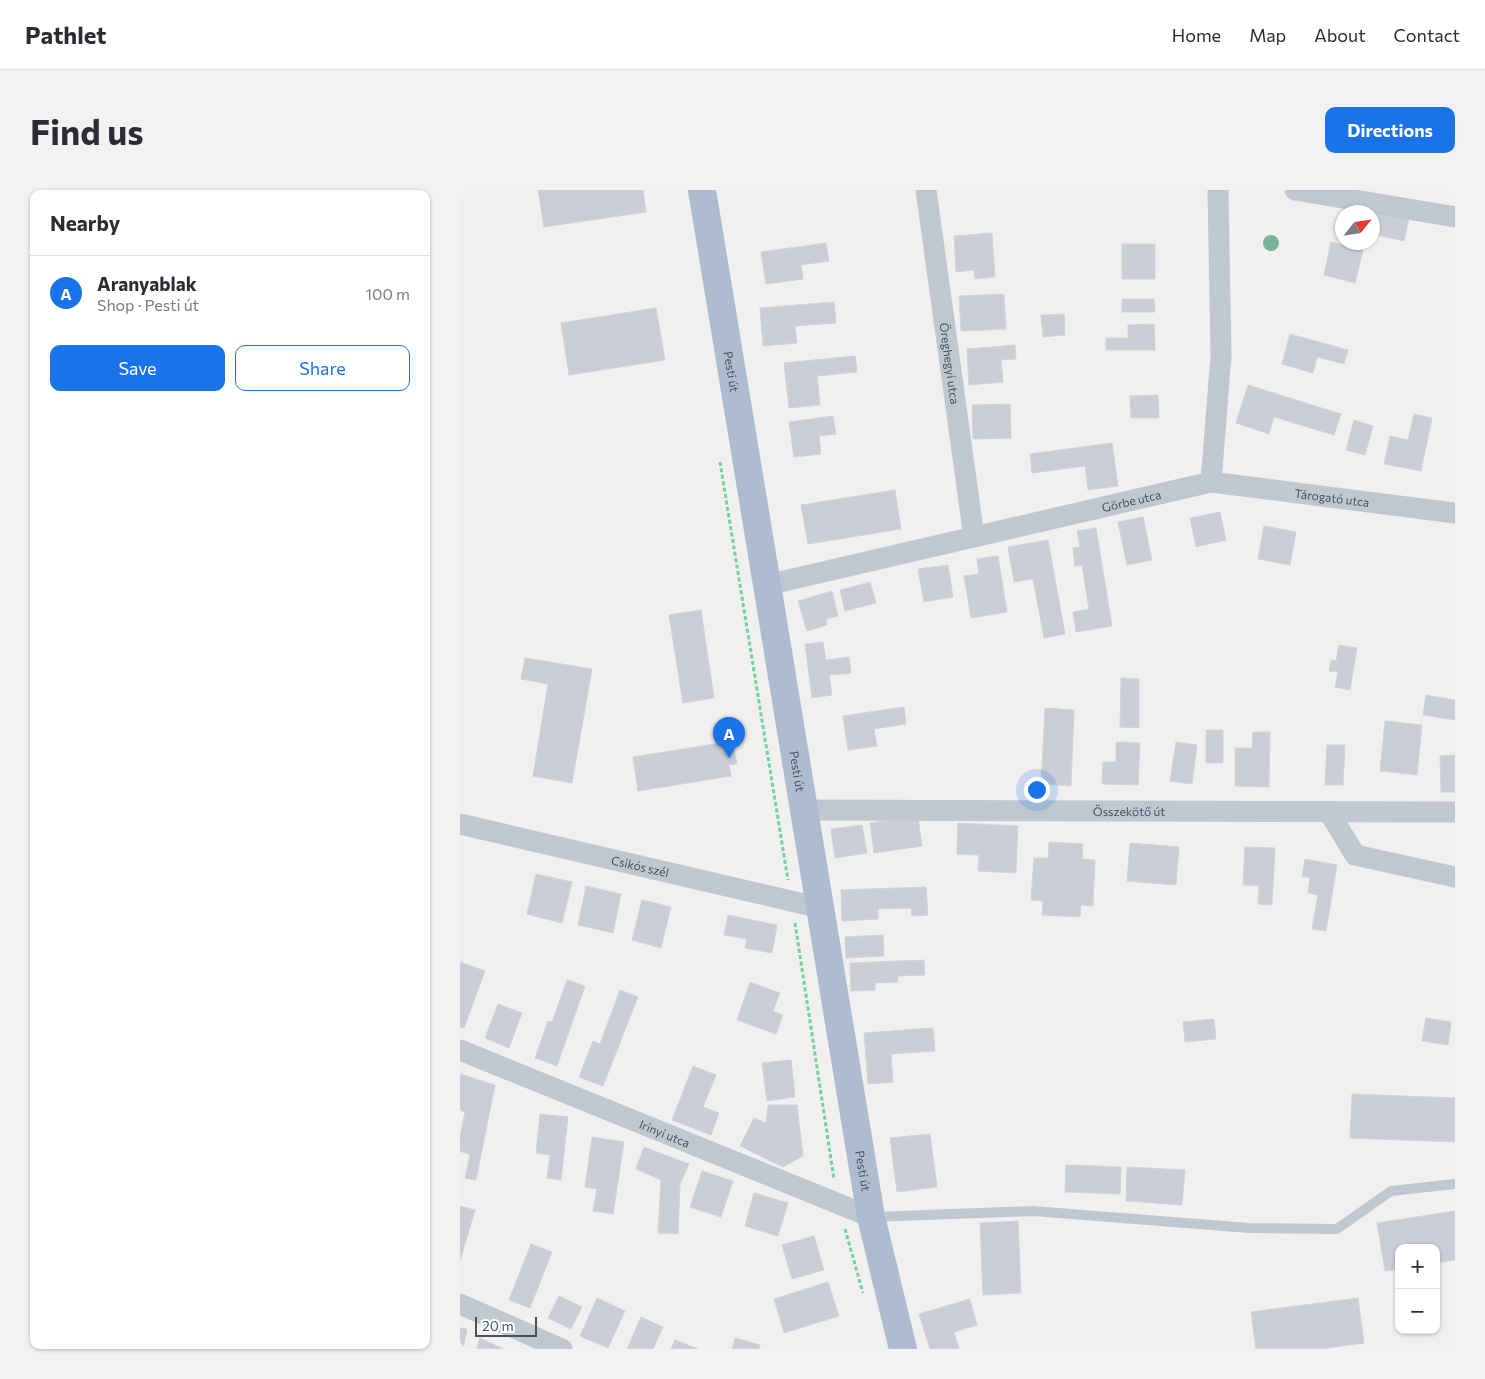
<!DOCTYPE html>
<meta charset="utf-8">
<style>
:root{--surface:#fff;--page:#f2f2f3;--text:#2b2b33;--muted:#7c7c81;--line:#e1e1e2;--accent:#1a73e8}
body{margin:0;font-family:Commissioner,sans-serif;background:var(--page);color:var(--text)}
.controls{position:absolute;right:15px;bottom:15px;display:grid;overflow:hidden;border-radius:10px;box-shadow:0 1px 4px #0004}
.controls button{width:45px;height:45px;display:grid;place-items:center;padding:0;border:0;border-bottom:1px solid var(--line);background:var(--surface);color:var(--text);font:25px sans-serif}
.compass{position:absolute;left:875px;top:15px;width:45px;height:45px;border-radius:50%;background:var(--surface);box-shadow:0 1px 4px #0004;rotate:60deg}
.scale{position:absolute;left:15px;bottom:12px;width:62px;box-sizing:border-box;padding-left:5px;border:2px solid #46515d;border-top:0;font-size:14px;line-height:18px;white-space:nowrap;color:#46515d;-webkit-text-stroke:4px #fff;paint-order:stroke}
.you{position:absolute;left:576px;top:599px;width:18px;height:18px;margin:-12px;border:4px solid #fff;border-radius:50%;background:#1a73e8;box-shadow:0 0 0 8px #1a73e833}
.badge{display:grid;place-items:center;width:32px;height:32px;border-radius:50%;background:var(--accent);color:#fff;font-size:16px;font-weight:700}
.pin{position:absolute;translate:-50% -41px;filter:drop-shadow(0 1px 2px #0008)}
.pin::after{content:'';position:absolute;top:26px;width:18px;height:15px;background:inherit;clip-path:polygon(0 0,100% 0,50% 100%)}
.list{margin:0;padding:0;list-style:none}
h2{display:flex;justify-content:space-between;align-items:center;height:65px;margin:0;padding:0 20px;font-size:21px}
h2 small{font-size:16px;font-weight:400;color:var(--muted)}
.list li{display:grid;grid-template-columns:32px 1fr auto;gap:15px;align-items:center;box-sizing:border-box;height:75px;padding:0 20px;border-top:1px solid var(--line)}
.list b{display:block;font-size:19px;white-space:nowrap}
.list p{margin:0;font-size:16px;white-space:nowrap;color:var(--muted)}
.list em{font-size:16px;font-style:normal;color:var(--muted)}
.actions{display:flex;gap:10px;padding:15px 20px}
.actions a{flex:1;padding:11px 0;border:1px solid var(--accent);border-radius:10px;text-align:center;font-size:18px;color:var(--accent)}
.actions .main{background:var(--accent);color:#fff}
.map{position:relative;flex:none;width:995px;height:1159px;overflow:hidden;border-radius:10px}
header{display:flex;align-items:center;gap:30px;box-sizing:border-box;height:70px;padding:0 25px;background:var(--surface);border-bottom:1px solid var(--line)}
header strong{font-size:24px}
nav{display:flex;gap:28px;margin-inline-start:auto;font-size:18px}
.intro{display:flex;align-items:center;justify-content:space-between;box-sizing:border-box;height:120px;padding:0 30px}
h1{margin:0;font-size:35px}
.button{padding:12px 22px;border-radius:10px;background:var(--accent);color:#fff;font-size:18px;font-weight:700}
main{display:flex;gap:30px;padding:0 30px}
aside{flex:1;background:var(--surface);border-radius:10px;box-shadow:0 1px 4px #0004}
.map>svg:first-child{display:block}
.building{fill:#cacdd5;stroke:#d2d4db}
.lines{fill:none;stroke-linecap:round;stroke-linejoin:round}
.path{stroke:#72d0a6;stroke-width:3;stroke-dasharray:4 2.5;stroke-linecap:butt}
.lane{stroke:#bfc8d1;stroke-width:10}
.street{stroke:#bfc8d1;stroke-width:21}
.primary{stroke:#adbdcf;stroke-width:28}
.tree{fill:#77b398}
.labels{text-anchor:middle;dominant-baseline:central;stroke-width:4;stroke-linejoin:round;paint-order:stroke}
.street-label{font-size:12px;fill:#46515d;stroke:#fff}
</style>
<header>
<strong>Pathlet</strong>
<nav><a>Home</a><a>Map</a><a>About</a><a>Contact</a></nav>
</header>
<div class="intro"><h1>Find us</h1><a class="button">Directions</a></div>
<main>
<aside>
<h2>Nearby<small></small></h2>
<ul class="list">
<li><span class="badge">A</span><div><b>Aranyablak</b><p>Shop · Pesti út</p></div><em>100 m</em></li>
</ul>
<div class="actions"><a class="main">Save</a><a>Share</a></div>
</aside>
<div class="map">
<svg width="995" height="1159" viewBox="0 0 995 1159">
<rect width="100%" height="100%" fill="#f2efef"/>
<path class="building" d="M78,0h105l3,22 -102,15z
M912,22l37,6 -5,23 -32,-7z
M532,43l3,44 -20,2 -1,-9 -18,2 -2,-36z
M871,52l32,8 -8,33 -31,-8z
M366,53l3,18 -28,4 2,14 -37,5 -5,-32z
M662,54h33v35h-33z
M544,104l2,35 -45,2 -2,-35z
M662,109h32l1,13h-33z
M374,112l2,21 -41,3 2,17 -34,3 -3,-38z
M196,118l9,52 -96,15 -8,-52z
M604,124l1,21 -22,2 -2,-22z
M694,134l1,26h-49v-12h22v-13z
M830,144l58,16 -4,14 -27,-7 -4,16 -31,-9z
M555,155l1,14 -15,1 2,22 -34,3 -2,-36z
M395,166l2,16 -40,4 3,29 -31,3 -5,-45z
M788,195l93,29 -7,21 -60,-18 -5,17 -33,-11z
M698,205l1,23h-28l-1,-22z
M550,214l1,34 -38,1 -1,-34z
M954,224l18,4 -11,53 -37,-7 6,-28 18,4z
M373,226l3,18 -17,2 2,18 -27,3 -5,-35z
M894,230l19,6 -8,29 -19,-5z
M652,253l6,43 -30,4 -3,-24 -53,7 -2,-19z
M435,300l6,39 -93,15 -7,-39z
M760,322l6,28 -30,7 -6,-29z
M683,327l9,43 -25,5 -9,-43z
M804,336l32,6 -6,33 -32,-6z
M636,338l16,98 -36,6 -3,-20 16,-3 -7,-44 -7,1 -2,-18 7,-1 -3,-16z
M588,350l17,94 -21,4 -11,-59 -19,3 -6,-35z
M538,366l9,56 -36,6 -7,-42 15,-2 -2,-15z
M488,375l5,32 -29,5 -6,-33z
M410,392l6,21 -31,8 -5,-21z
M372,401l6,25 -12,3 1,6 -20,6 -9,-30z
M241,420l13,88 -31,5 -14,-88z
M363,452l3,18 23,-3 2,16 -22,2 3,20 -20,3 -7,-54z
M879,455l18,3 -7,42 -15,-3 3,-15 -9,-1 2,-11 5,1z
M65,468l67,11 -20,114 -39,-7 15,-92 -27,-5z
M661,488l18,1v49l-19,-1z
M966,505l29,5v20l-32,-5z
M444,517l2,17 -32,5 3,17 -29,4 -5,-34z
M585,518l29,2 -3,76 -30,-2z
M925,531l37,4 -5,50 -37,-4z
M746,540h17v33h-17z
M793,542h17l-1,55 -34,-1v-38h17z
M267,552l1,9 6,-1 3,14 -8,1 2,11 -93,15 -5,-34z
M656,552l24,1 -2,42 -36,-1 1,-22h13z
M716,552l21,3 -5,39 -22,-3z
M867,555h18l-2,40h-18z
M995,565v37h-14l-1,-36z
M458,627l4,29 -48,7 -4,-30z
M498,633l60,3 -2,47 -38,-2 1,-16 -22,-1z
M402,635l5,28 -32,5 -4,-29z
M589,652l34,2 -1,15 13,1 -2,46 -12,-1 -1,12 -38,-2 1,-14 -12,-1 3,-42h14z
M670,653l49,4 -3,38 -49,-4z
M785,657l30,1 -3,57 -14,-1 1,-18 -16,-1z
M845,669l32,6 -11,66 -14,-2 6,-34 -10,-2 2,-15 -8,-2z
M76,684l36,8 -10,41 -35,-9z
M126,696l35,8 -8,39 -35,-8z
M466,697l2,28 -16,1 -1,-8 -33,1v10l-36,2 -1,-31z
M182,710l29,7 -10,41 -29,-8z
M268,725l49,10 -5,28 -27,-5 2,-9 -23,-4z
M423,745l1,21 -38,2 -1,-21z
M464,770l1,15 -27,1v6l-23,1v7l-24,1 -1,-28z
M0,772l25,9 -21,57 -4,-1z
M107,790l18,6 -28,80 -22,-8 13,-37 4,1z
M290,792l30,11 -7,18 10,4 -7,19 -39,-14z
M160,800l18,7 -35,89 -24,-9 14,-36 7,3z
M38,814l24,9 -13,35 -24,-10z
M966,828l25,4 -3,23 -26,-4z
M754,829l2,20 -31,3 -2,-20z
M473,838l2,23 -44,3 2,28 -25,2 -4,-51z
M331,870l4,37 -28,4 -5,-38z
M233,876l23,9 -13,32 16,6 -8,22 -39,-15z
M0,884l35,11 -19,95 -11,-2 5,-23 -10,-4v-14l5,-25 -5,-2z
M892,904l103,4v44l-105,-4z
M308,915h29l6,51 -20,11 -43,-21 14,-28 12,5z
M80,924l28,3 -7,63 -14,-2 3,-23 -14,-2z
M470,944l7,53 -40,5 -7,-54z
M132,947l32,5 -11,72 -20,-3 4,-22 -12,-2z
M184,957l45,17 -9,20 -2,50 -20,-1 3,-53 -25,-11z
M606,975l55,2 -1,27 -55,-2z
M667,977l58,3 -3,35 -56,-4z
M242,981l31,10 -12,36 -31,-10z
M294,1003l34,10 -10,33 -33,-10z
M0,1016l15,4 -15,51z
M995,1021v49l-19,3v-15h-37v21l-14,2 -8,-48z
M558,1031l3,72 -38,2 -3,-72z
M354,1046l10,34 -32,9 -10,-34z
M71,1054l21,8 -22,56 -21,-8z
M368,1092l11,34 -55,17 -10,-34z
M99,1106l23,11 -11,22 -23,-11z
M137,1108l28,13 -17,37 -28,-12z
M898,1108l6,45 -44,6h-64l-5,-37z
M510,1109l7,26 -23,7 5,17h-29l-11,-35z
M181,1127l22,10 -10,22h-26z
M0,1138l7,1 -4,20h-3z
M20,1148l23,11h-26z
M275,1148l25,7 -1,4h-27z
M215,1150l23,9h-27z"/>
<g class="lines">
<path class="path" d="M260,272l68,418
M335,733l39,256
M385,1039l18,64"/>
<path class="lane" d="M412,1027l161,-6 216,17 88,1 54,-38 64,-7"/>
<g class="street">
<path id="s1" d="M466,0l48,347"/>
<path d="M835,0l160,27"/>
<path id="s2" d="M751,292l244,31"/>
<path id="s3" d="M307,395l444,-103 10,-126 -3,-166"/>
<path id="s4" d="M344,620l651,2"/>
<path d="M869,622l26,43 100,22"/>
<path id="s5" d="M0,634l361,84"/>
<path id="s6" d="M0,860l411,167"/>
<path d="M0,1114l102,45"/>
</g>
<path class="primary" id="s7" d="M242,0l169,1027 32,132"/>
</g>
<circle class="tree" cx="811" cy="53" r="8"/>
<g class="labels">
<g class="street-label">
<text stroke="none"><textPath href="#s1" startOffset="175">Öreghegyi utca</textPath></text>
<text stroke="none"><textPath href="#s7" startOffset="184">Pesti út</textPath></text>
<text stroke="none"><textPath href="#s2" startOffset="122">Tárogató utca</textPath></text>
<text stroke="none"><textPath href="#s3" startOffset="374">Görbe utca</textPath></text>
<text stroke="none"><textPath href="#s7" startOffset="589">Pesti út</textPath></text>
<text stroke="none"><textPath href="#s4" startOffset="325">Összekötő út</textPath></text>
<text stroke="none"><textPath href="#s5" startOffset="185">Csikós szél</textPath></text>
<text stroke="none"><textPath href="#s6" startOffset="221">Irinyi utca</textPath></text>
<text stroke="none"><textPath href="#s7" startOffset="994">Pesti út</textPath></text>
</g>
</g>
</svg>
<div class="controls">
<button>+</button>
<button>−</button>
</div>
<svg class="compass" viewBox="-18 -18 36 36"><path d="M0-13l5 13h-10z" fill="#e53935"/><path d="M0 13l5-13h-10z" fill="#7c7c81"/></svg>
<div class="scale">20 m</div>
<div class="you"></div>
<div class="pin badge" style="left:269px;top:568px">A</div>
</div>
</main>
